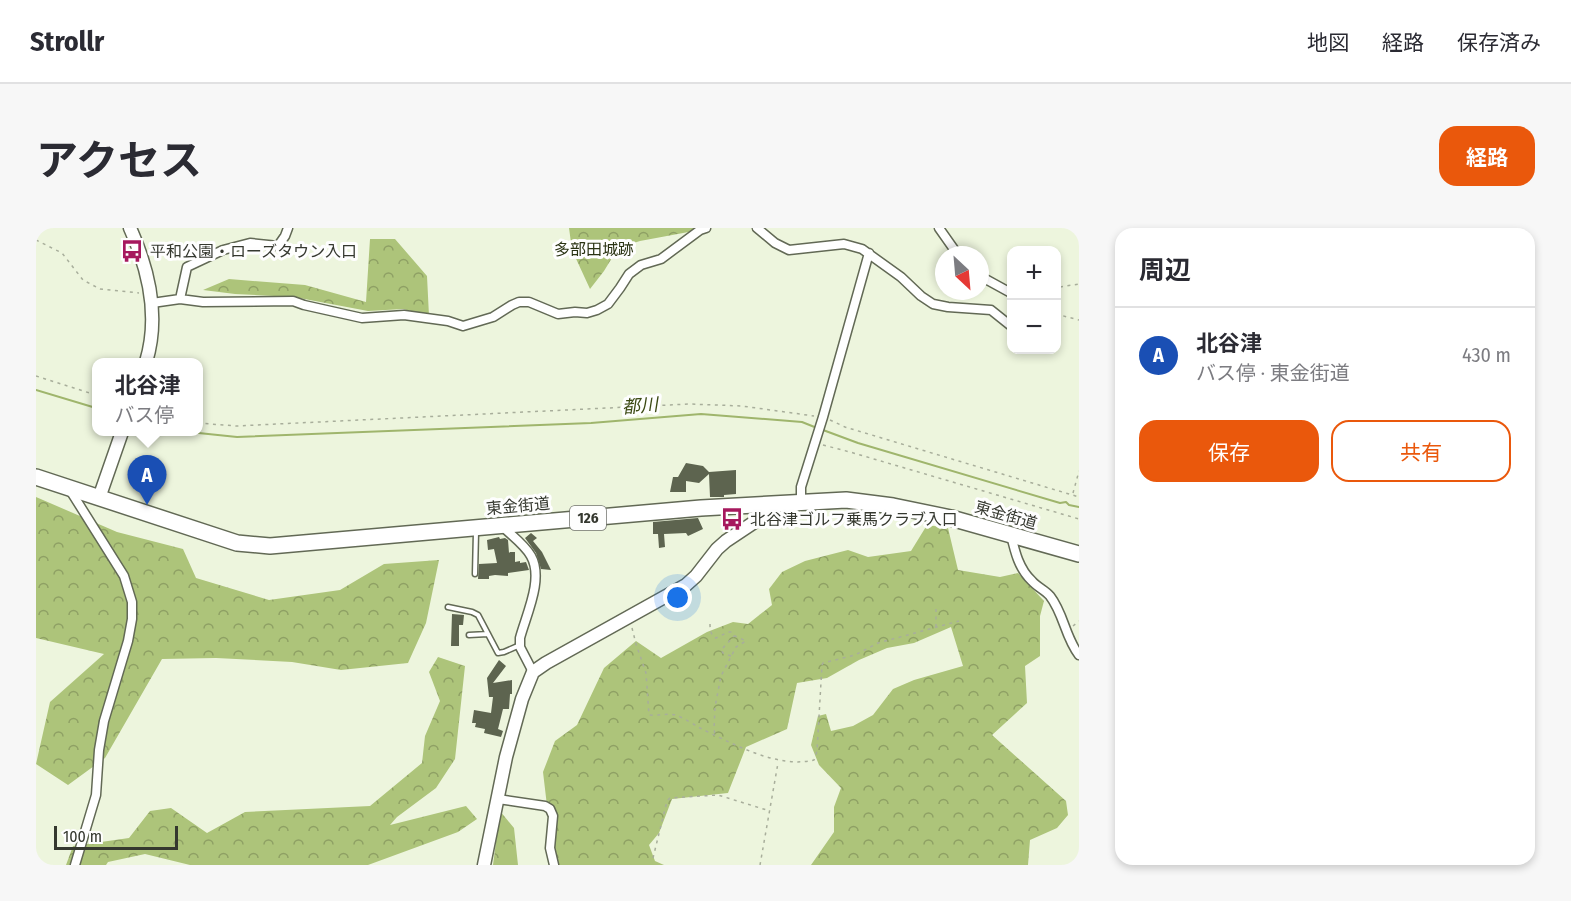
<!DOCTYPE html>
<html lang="ja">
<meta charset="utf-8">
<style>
:root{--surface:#fff;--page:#f7f7f7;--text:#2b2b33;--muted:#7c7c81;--line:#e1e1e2;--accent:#ea580c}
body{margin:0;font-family:"Fira Sans Condensed","Noto Sans JP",sans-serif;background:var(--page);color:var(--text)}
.controls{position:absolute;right:18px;top:18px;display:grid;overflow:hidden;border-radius:12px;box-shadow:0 3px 9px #0003}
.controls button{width:54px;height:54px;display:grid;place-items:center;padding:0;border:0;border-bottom:2px solid var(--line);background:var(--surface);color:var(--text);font:30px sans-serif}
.compass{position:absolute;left:899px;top:18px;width:54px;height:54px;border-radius:50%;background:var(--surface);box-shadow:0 3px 9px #0003;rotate:154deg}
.scale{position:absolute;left:18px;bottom:15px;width:124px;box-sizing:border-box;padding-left:6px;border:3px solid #35382f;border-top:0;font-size:16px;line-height:21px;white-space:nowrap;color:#35382f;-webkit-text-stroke:4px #fefefe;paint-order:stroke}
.you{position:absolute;left:642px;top:370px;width:21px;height:21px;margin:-15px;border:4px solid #fff;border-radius:50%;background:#1a73e8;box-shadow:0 0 0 9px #1a73e833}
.badge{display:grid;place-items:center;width:39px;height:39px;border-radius:50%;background:var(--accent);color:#fff;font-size:20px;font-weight:700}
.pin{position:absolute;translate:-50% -50px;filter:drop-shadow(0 2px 3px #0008)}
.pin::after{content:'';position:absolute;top:32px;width:21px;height:18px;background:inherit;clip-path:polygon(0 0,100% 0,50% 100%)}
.popup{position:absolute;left:56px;top:130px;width:111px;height:78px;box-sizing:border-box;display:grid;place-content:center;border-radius:12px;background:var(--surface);filter:drop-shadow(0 2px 4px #0005);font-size:20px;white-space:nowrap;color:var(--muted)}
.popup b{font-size:22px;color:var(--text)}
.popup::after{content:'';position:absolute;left:50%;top:100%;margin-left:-12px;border:12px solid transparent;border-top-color:var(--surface)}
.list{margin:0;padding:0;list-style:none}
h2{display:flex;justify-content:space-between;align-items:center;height:78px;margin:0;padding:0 24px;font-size:26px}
h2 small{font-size:20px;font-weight:400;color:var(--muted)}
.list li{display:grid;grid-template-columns:39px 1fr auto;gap:18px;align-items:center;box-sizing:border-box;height:96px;padding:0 24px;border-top:2px solid var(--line)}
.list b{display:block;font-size:22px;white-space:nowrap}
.list p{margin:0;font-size:20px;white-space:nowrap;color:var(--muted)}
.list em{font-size:20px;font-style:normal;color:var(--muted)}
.actions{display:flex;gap:12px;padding:18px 24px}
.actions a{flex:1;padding:14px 0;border:2px solid var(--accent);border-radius:18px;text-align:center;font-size:21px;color:var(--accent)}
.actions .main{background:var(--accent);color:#fff}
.map{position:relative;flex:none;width:1043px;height:637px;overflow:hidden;border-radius:18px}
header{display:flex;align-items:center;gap:36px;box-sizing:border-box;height:84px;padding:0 30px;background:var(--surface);border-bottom:2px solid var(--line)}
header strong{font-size:28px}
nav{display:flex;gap:33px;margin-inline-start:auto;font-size:21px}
.intro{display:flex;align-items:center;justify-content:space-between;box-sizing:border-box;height:144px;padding:0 36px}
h1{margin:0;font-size:42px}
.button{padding:15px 27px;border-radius:18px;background:var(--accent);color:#fff;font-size:21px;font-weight:700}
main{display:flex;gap:36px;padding:0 36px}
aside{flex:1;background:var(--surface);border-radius:18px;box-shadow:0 3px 9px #0003}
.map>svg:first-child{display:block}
.forest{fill:url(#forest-crowns)}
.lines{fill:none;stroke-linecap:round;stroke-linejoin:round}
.stream{stroke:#9fb56c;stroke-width:2}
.building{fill:#5d644f}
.lane-casing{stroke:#626955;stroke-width:7}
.street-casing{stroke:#626955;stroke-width:11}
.secondary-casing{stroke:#626955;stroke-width:15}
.highway-casing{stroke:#626955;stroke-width:18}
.path{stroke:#a8ae9b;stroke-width:1.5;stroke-dasharray:3 4.5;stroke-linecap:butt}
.lane{stroke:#fff;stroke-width:4}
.street{stroke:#fff;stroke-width:8}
.secondary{stroke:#fff;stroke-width:12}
.highway{stroke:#fff;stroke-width:15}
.labels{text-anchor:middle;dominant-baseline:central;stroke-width:6;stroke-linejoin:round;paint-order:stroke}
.shield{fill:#fefefe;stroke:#71736d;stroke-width:1.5}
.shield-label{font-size:15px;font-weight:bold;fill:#35382f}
.park-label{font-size:16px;fill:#2a3313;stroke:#fefefe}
.poi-label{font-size:16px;fill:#35382f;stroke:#fefefe;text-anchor:start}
.street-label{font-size:16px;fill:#35382f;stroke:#fefefe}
.water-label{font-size:18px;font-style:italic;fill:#3c4a14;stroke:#fefefe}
</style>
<header>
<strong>Strollr</strong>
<nav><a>地図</a><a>経路</a><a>保存済み</a></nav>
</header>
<div class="intro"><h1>アクセス</h1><a class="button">経路</a></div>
<main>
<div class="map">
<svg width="1043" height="637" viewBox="0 0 1043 637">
<defs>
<pattern id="forest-crowns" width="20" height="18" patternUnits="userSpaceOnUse" patternTransform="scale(1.5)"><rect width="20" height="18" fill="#adc47a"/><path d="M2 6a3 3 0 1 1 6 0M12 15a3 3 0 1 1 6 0" fill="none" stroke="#8ea064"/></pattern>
</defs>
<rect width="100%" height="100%" fill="#edf5dd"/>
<path class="forest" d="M533,0h141l-70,13 -22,7 -14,23 -14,18 -18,-39z
M334,11h25l32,37 2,40 -26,-7 -35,2 -74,-14 -59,-3 -32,-4 26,-11 76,6 61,17z
M0,269l81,35 66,17 13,29 73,22 71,-10 44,-26 55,-4 -13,63 -18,40 -67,7 -49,-8 -76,-4 -54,1 -57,99 -37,27 -32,-21 14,-62 54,-48 -68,-16z
M891,297l21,3 10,42 42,7 18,-4 26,28 -4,15v40l-15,10 2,37 -35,32 74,66 2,14 -11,13 -27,12 -2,25h-217l23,-33v-25l7,-19 -22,-23 -8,-20 7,-29 8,-2 5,17 22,-5 20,-11 20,-26 21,-9 49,-14 -12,-39 -37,16 -27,5 -28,12 -32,18 -30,5 -10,46 -41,18 -18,46 -56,6 -13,34 -10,12 6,16 9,4h-110l-11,-93 12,-31 22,-16 27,-57 32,-27 25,17 46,-26 26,-10 15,2 24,-19 -3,-16 13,-17 23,-11 43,-11 20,7 43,-6z
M402,429l27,9 -10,93 -19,29 -39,29 -7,8 76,-19 11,13 -19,13 -90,33h-178l-45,-11 -37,8 -2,3h-40l7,-19 56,-8 21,-27 21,-3 36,25 38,-21 125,-6 52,-43 3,-27 15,-35 -11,-29z
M464,583l14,17 4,37h-25z"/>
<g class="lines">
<path class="stream" d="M0,162l60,18
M787,202l35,13 202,60 6,-1 3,3 10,2
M153,204l48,5 354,-14 110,-9 101,8 15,6"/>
</g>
<path class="building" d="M650,235l17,3 6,6 27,-2v24l-12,1v2h-14l-1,-23 -10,9 -13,-2v11h-16l3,-15h5z
M662,290l5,11 -15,7 -2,-3 -22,1 1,13 -6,1 -1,-14h-5v-12z
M495,305l6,5 -4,3 9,11 9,18 -10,-1 -5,-16 -11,-15z
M463,309l1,2 5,-1 3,2 1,13 1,-1h5v10l5,-1v2l6,-1 3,8 -21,3v3l-13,-1 -6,1v3h-11l1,-15 18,-1 -3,-14 -6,1 -1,-10z
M416,386l12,1 -1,10h-4v21h-8z
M463,432l7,6 -13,17 19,-3v14h-2l-1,15h-6l-5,20 5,2 -2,6 -17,-4 1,-4 -10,-2 1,-4h-4l2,-13 17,3 2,-16h-4l-2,-19z"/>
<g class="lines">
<g class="lane-casing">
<path id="lane" d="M439,346l1,-42
M412,379l24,5 6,3 20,38 6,-1 16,-7
M433,407l19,-1"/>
</g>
<g class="street-casing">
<path id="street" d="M721,0l18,15 14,7 55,-6 18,5 39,28 20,19 12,8 15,3 43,3 20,16
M903,0l19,27
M944,48l31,17
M144,71l7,-32 36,-17 27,-7 28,3 7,-10 3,-8
M116,75l28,-4 23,3 90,-1 11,4 58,13 42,-3 44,6 15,5 30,-9 19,-12 7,-3h10l29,12 17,-2 12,1 10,-3 11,-6 12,-16 9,-14 12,-9 20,-6 39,-29 6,-2
M34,262l54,86 8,26v17l-4,22 -24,80 -5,29 -3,45 -21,70
M765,273v-14l22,-70 46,-164
M466,298c9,9 23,19 29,30 13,23 -5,59 -11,82v9l13,25
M975,307c4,17 8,34 21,46 5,6 13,9 18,15 14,18 15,41 29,59
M462,571l47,7 5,3 3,7 -3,32 4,17"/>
</g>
<g class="secondary-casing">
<path id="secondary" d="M94,0c19,42 30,88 16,134
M63,270l23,-66
M448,637l22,-108 16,-58 11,-27 13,-9 140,-78 10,-9 21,-27 9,-8 27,-18 21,-20"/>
</g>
<g class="highway-casing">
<path id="highway" d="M0,249l201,66 33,3 431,-38 145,-8 47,6 58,12 128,36"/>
</g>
<path class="path" d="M0,12l26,13 21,27 17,9 39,4
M1024,59l19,-3
M1020,86l23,6
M0,148l60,19
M794,192l15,7 234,70
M162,195l38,3 454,-22 52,2 72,10
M787,217l27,7 229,67
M1037,265l6,-22
M674,396c0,6 1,12 6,14l12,-6h4l3,4 11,5 -10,6 -15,29 -6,31 -1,22 1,6
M1037,398l6,-5
M900,399v-21
M596,400l4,16 10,29 3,42c9,1 18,-2 27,0 8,3 17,9 24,13 33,16 78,41 114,32l3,-9 5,-86 1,-2 32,-8 23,-12 81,-22
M695,428l-8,-3 -2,-3 13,-14
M617,630l14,-57 3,-3 48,-3 52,16
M724,637l18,-102"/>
<use href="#lane" class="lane"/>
<use href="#street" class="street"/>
<use href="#secondary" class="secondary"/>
<use href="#highway" class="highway"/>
</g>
<defs>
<g id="bus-bare" transform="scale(1.8)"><path d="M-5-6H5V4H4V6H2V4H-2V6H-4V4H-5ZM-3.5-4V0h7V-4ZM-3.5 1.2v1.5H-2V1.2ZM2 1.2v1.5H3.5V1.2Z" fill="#a6195e" stroke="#fefefe" stroke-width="2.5" paint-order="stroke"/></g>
</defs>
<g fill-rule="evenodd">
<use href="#bus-bare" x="96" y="23"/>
<use href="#bus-bare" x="696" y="291"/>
</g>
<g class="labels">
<rect class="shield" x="534" y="278" width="36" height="24" rx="4.5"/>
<g class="shield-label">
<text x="552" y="290">126</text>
</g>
<g class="park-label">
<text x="558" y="21">多部田城跡</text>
</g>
<g class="poi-label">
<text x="114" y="23">平和公園・ローズタウン入口</text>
<text x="714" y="291">北谷津ゴルフ乗馬クラブ入口</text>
</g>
<g class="street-label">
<text transform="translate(482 278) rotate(-5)">東金街道</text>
<text transform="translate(970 287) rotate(16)">東金街道</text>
</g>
<g class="water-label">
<text transform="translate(604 178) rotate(-5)">都川</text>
</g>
</g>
</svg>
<div class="controls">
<button>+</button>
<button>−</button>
</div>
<svg class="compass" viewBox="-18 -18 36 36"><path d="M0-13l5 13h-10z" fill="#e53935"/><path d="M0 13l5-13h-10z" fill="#7c7c81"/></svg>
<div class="scale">100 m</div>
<div class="you"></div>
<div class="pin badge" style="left:111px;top:277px;background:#1a4fb4">A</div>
<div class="popup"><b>北谷津</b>バス停</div>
</div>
<aside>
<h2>周辺<small></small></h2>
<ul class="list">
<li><span class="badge" style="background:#1a4fb4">A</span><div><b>北谷津</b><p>バス停 · 東金街道</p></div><em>430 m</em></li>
</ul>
<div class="actions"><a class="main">保存</a><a>共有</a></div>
</aside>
</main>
